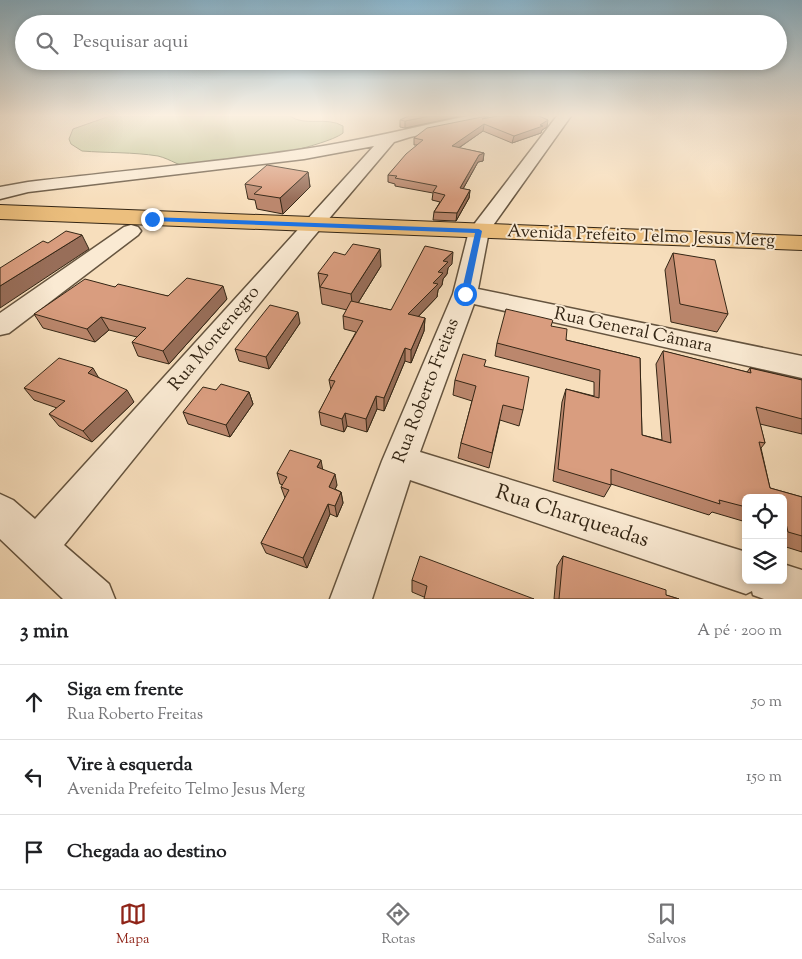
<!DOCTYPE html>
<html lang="pt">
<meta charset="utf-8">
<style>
:root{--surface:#fff;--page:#f6f6f6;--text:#202124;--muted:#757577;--line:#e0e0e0;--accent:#8f2418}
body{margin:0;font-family:"Sorts Mill Goudy",serif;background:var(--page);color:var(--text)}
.controls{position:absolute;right:15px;bottom:15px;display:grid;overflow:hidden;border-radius:8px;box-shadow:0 2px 8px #0003}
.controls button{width:45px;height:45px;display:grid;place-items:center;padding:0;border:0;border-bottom:1px solid var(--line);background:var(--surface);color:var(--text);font:25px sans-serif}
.stop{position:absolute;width:15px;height:15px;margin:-11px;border:4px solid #1a73e8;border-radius:50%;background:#fff}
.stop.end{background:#1a73e8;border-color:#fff;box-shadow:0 1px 5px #0008}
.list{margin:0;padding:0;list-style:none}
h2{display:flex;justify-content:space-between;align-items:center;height:65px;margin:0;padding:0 20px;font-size:21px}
h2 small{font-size:16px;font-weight:400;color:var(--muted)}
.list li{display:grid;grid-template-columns:32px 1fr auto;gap:15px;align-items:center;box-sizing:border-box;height:75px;padding:0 20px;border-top:1px solid var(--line)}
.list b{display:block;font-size:19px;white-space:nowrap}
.list p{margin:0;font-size:16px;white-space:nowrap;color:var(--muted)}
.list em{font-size:16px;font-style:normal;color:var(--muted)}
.icon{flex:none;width:28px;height:28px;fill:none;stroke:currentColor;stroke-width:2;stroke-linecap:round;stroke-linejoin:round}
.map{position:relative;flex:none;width:802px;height:599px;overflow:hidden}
.search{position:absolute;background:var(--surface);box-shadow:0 2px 8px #0003;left:15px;right:15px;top:15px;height:55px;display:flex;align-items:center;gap:12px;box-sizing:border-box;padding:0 18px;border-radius:28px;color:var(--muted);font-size:19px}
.sheet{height:290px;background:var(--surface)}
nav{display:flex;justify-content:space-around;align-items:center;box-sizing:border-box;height:70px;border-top:1px solid var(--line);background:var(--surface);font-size:14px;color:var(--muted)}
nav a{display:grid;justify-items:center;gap:2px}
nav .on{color:var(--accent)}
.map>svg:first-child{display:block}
.green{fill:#bcc191;stroke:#787453}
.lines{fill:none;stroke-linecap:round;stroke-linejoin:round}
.minor-casing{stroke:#65543f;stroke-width:3}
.major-casing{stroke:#342615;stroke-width:2}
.minor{fill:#faead3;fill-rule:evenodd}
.major{fill:#ecbf7e;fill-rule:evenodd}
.wall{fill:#bb876d;stroke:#342615}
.shaded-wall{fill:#986e59;stroke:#342615}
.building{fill:#d99d7f;stroke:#342615}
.route{fill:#1a73e8}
.labels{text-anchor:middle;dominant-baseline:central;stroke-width:4;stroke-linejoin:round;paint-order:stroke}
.street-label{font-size:18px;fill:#342615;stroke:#faead3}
.near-street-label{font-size:21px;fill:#342615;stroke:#faead3}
</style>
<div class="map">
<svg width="802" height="599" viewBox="0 0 802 599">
<rect width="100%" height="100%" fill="#f7debc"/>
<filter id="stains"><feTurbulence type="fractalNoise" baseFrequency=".004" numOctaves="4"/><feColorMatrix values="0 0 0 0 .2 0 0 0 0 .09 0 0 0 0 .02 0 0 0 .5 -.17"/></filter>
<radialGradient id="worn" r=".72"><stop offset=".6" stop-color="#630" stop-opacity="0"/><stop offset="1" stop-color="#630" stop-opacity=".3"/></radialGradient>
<path class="green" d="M110,116h180c15,11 36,0 53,10v7c-17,14 -124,35 -149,35 -13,0 -23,-9 -36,-12 -25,-4 -51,-3 -76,-5l-11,-7 -2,-5 4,-10z"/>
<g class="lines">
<g class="minor-casing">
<path id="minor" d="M468,116h26l-2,3 -82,18 -16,5 -84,99 -246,304 45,39 6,15h-52l-63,-60v-45l13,6 22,19 339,-373 -70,13 -276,33 -28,7v-12l28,-5c92,-11 185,-19 276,-33 56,-8 110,-22 164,-33z
M557,116h14l-82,115 -11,58 324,67v22l-328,-74 -54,148 326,100v28h37v-16l19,6v29h-38l-11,-4 -1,-4 -6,3 -336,-114 -38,119h-42l52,-138 71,-167 16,-63z
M131,225l7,2 3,4 -3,4 -129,98 -9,2v-22l124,-86z"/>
</g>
<g class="major-casing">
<path id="major" d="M0,205l802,31v14l-802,-31z"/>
</g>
<use href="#minor" class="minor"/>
<use href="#major" class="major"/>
</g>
<path class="wall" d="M409,116h52l-56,12 -5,-1v-7z
M488,116v2l59,9 -5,3 -1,3 -29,10 -29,-12 -24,17 25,5 -1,8 -5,1 -15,27 7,1 -1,8 -13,23 -23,-1 1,-8 6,-10 -8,-2 1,-7 -38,-7v-2l-7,-2v-7l29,-30h-3v-7z
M308,172l2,15 -27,27 -26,-5 -2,-9 -7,-1 -3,-15z
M673,253l55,61 -11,18 -46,-10 -6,-52z
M452,264l-4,4 -1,6 -4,5 -1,6 -4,5 -1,7 -19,20 7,1 -1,13 -13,32 -6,-2 -21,50 -7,-2 -10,23 -20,-6 -3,6 -23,-7 -2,-13 12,-22 -2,-10 27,-48 -12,-3 -1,-13 4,-6 -25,-6 -4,-31 63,-7 -23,37 33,7z
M115,287l53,9 59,3 -58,65 -31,-8 -6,-14 5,-5 -28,-7 -14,12 -52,-14 -9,-14z
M300,323l-31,46 -30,-8 -4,-12z
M551,326l15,14 74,18 2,77 20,5 -6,-76 7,-13 84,21 3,-4 52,12v54l-42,-10 5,19 -4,5 9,40 32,9v55l-19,-6v-48h-37v24l-34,-10 -3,3 -98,-31v1l-7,12 -51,-16 9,-79 4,-13 28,7v-14l-99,-26 2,-13z
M484,366l39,44 -4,16 -19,-6 -11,48 -31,-10 3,-15 11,-42 -19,-6 2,-15z
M98,377l36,25 -42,40 -33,-16 -10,-12 8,-6 -23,-8 -10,-12z
M216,390l33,2 4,12 -23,33 -42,-13 -5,-12z
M322,469l15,16 -2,4 6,3 2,11 -6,14 -7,-3 -23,54 -41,-15 -5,-10 24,-45 -4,-11 2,-2 -3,-1 -3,-11z
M563,556l103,39 13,4h-125l3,-33z
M412,580l122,19 -110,-2 -12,-5z"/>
<path class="shaded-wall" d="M430,116h31l-56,12v-7z
M488,116l-1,6 -3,3 -1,6 -32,22 1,-7 30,-27z
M548,120l-1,7 -5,3 -1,3 -29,10 2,-7z
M484,153l-1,8 -5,1 -19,34 1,-8 19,-33z
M308,172l2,15 -27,27 -3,-16z
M470,190l-1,8 -13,23 1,-8z
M82,235l7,14 -89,59v-22z
M380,249l1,17 -28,45 -2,-17z
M453,252l-1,12 -4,4 -1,6 -4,5 -1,6 -4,5 -1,7 -29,30v-13l30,-42 5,-11z
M223,286l4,13 -58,65 -6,-13z
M298,312l2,11 -31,46 -3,-12z
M101,317l8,13 -14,12 -8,-13z
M425,318l-1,13 -13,32v-13z
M405,348v13l-21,50v-13z
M93,368l7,12 -12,-7z
M127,390l7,12 -42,40 -9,-11z
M249,392l4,12 -23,33 -4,-12z
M376,396l1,13 -10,23 -1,-13z
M345,413l2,13 -3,6 -2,-13z
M321,460l2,11 -6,-4z
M335,474l2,11 -6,13 -2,-11z
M341,492l2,11 -6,14 -2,-11z
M328,504l2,10 -23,54 -4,-10z"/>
<path class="building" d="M409,116h21l-25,5 -5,-1z
M487,116h1l-6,3 16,-3h41l9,4 -8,5 3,1 -29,10 -30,-12 -32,22 32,7 -5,2 -19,33 10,2 -13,23 -23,-1 11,-17 -12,-3 4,-6 -42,-8 2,-2 -9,-1 18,-21 17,-14 -9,-2 13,-10z
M267,165l41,7 -28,26 -26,-4 8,-7 -17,-3z
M66,231l16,4 -82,51v-18l43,-27 5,2z
M353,244l27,5 -29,45 -31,-7 8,-12 -10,-2 16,-21 11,3z
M425,246l28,6 -10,9 5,1 -10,10 5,1 -10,10 5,1 -30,30 17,4 -14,32 -6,-2 -21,50 -8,-2 -10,23 -21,-6 -3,6 -23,-7 16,-31 -6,-1 34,-59 -20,-5 8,-15 40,9z
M673,253l42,7 13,54 -48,-10z
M187,278l36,8 -60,65 -31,-9 14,-14 -45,-11 -14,12 -53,-15 51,-35 30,8 3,-3 50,12z
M270,305l28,7 -32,45 -31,-8z
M506,309l47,11 -2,6 16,3 -1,11 74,18 2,77 29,8 -8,-92h1l87,22 -1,-5 52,12v39l-46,-12 9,36 -6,-1 11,46 32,9v39l-14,-4 -3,-13 -2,-1v-20h-37v9l-27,-7 1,4 -109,-35v16l-53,-16 8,-80 33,9 1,-28 -103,-27z
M463,354l23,6 -2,6 45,11 -6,33 -20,-5 -11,48 -31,-10 15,-57 -21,-6z
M59,358l34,10 -5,5 39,17 -44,41 -34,-17 16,-13 -41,-13z
M221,384l28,8 -23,33 -43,-13 20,-25 13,3z
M290,450l31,10 -4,7 18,7 -6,13 12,5 -6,14 -7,-2 -25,54 -42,-15 28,-53 -8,-3 6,-10 -10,-4z
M420,556l114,43h-110l3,-13 -15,-6z
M563,556l103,34v5l13,4h-120z"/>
<linearGradient id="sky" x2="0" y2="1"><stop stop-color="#8ab7d0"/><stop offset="0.58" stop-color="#fbf0e1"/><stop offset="1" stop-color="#fbf0e1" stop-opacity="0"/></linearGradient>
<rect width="802" height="199" fill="url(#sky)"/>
<path class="route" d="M150,217l329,12 3,2 -13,63 -4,3 -4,-3 14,-61 -323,-12 -2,-1z"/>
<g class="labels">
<g class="street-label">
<text transform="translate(641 237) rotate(2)">Avenida Prefeito Telmo Jesus Merg</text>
<text transform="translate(633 331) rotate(12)">Rua General Câmara</text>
<text transform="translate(215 339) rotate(-50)">Rua Montenegro</text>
<text transform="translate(427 391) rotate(-69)">Rua Roberto Freitas</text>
</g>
<g class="near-street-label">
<text transform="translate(572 517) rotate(18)">Rua Charqueadas</text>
</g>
</g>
<rect width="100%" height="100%" filter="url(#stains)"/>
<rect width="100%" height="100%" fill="url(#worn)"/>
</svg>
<div class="controls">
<button><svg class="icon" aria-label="locate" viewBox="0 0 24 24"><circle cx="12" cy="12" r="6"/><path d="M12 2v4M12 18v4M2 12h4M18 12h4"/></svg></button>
<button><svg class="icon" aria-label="layers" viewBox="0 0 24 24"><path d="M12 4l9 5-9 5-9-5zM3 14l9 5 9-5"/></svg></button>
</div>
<div class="stop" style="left:465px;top:294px"></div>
<div class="stop end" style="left:152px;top:219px"></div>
<div class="search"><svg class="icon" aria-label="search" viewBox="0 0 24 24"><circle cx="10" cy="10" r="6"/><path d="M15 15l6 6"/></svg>Pesquisar aqui</div>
</div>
<section class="sheet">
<h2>3 min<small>A pé · 200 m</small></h2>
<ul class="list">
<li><svg class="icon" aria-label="ahead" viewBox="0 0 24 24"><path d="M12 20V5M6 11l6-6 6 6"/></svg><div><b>Siga em frente</b><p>Rua Roberto Freitas</p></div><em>50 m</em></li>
<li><svg class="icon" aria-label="left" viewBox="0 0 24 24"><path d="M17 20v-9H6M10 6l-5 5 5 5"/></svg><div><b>Vire à esquerda</b><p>Avenida Prefeito Telmo Jesus Merg</p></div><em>150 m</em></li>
<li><svg class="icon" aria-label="arrive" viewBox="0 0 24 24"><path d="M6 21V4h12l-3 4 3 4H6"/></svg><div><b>Chegada ao destino</b></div></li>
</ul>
</section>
<nav>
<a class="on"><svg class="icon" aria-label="map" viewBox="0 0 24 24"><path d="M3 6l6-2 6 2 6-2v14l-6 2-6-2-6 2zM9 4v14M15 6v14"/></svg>Mapa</a>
<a><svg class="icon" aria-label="directions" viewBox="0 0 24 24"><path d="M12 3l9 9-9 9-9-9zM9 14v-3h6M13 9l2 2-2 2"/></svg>Rotas</a>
<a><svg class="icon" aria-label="saved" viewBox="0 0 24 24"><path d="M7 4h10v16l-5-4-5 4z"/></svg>Salvos</a>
</nav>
